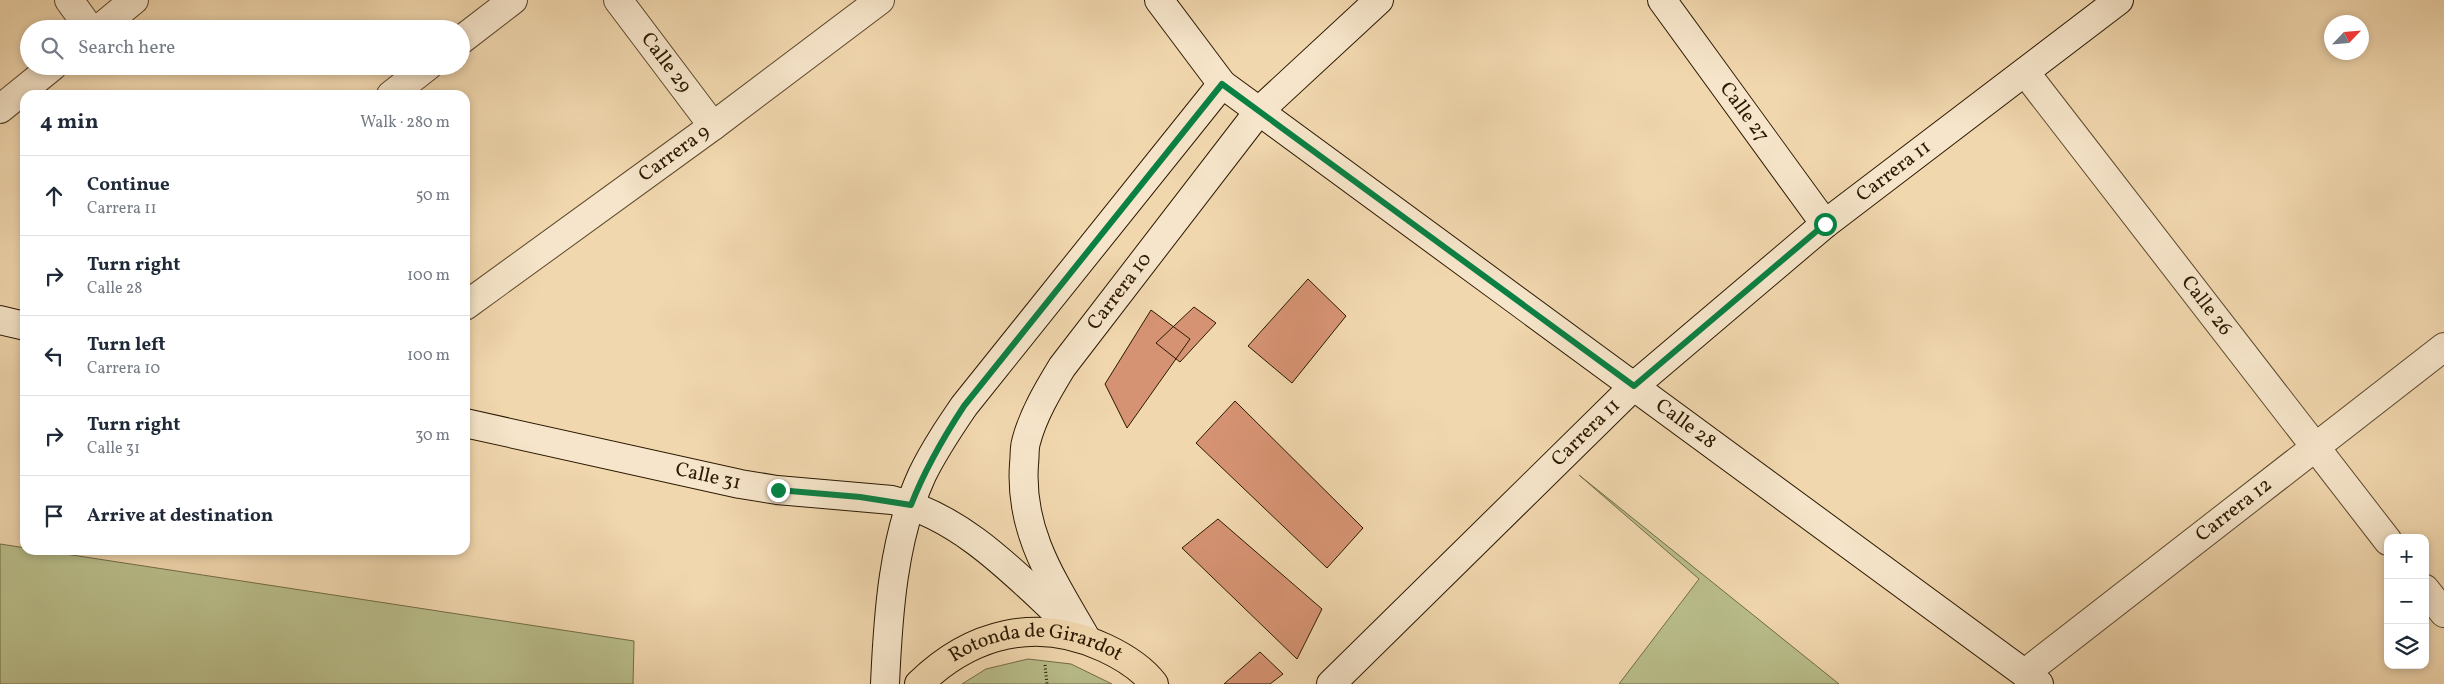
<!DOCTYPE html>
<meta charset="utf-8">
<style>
:root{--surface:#fff;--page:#f6f6f7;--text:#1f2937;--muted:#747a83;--line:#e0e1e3}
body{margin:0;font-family:Vollkorn,serif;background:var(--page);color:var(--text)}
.controls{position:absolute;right:15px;bottom:15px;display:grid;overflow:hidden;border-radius:10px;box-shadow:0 2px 8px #0003}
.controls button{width:45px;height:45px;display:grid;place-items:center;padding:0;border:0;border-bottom:1px solid var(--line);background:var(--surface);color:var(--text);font:25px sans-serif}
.compass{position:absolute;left:2324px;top:15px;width:45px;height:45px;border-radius:50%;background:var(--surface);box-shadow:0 2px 8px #0003;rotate:64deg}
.stop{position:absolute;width:15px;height:15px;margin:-11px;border:4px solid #0b8043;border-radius:50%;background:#fff}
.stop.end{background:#0b8043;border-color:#fff;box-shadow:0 1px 5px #0008}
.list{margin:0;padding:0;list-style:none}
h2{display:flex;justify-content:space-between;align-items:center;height:65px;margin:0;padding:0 20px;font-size:21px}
h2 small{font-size:16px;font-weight:400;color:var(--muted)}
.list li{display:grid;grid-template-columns:32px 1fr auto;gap:15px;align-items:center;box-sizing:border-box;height:80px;padding:0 20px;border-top:1px solid var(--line)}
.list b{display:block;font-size:19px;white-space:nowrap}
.list p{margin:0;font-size:16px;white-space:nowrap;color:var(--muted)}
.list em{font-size:16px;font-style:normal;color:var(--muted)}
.icon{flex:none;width:28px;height:28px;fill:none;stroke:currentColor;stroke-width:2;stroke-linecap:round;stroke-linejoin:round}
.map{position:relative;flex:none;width:2444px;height:684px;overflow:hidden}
.search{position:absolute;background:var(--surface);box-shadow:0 2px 8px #0003;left:20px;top:20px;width:450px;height:55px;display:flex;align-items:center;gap:12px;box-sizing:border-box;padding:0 18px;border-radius:28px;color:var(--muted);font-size:19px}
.panel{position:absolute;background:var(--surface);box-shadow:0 2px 8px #0003;left:20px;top:90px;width:450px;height:465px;border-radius:15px}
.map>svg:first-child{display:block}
.green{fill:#b9be8b;stroke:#726c46}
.building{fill:#d69373;stroke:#2b1900}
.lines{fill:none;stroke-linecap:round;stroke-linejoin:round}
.street-casing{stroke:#5c482c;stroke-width:30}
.secondary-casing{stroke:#2b1900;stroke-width:30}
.primary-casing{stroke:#2b1900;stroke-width:30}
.path{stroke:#2b1900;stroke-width:3;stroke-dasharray:1 2.5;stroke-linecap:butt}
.street{stroke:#f6e5ca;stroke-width:28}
.secondary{stroke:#f6e5ca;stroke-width:28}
.primary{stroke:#f1d7ae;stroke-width:28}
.route{stroke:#0b8043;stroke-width:6}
.labels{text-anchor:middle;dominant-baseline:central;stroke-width:4;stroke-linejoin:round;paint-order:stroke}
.street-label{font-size:20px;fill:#2b1900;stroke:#f6e5ca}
</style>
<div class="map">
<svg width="2444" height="684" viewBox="0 0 2444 684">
<rect width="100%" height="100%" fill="#f1d7ae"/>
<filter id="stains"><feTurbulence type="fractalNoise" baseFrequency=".004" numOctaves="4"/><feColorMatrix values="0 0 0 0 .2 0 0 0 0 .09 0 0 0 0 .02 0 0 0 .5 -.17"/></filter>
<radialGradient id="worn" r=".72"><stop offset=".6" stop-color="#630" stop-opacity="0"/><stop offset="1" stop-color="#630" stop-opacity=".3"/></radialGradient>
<path class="green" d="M1579,475l260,209h-220l80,-105z
M0,544l634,97 -1,43h-633z
M1028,659l43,5 41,20h-150l24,-15z"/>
<path class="building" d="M1308,279l38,37 -54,67 -44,-37z
M1194,307l22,16 -36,39 -24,-19z
M1151,310l39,29 -63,89 -22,-44z
M1235,401l128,127 -36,40 -131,-125z
M1218,519l104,90 -25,50 -115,-111z
M1260,652l23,22 -13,10h-46z"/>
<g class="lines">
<g class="street-casing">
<g id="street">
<path d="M69,0l21,29"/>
<path id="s1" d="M618,0l95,126"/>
<path d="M99,29l35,-29"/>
<path d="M461,40l52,-40"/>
<path id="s2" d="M2025,72l363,469"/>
<path d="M391,95l37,-29"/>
<path d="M0,109l53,-43"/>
<path id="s3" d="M465,306l248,-180 167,-126"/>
<path d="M2425,589l19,24"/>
<path id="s4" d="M2025,673l419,-326"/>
</g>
</g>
<g class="secondary-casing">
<g id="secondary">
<path id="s5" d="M1159,0l63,84 817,600"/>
<path id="s6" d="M1662,0l163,224"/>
<path d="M0,320l25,6"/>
<path id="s7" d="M465,423l275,61 37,6 115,10c71,17 125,76 177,124"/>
<path id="s8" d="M1087,640c-33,-58 -68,-107 -63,-176 1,-7 0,-15 2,-22 7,-27 22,-52 36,-75l197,-256 120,-111"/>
<path d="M885,684c3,-69 8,-146 37,-209 12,-25 27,-47 42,-69l258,-322"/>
<path id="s9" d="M1331,684l303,-298 191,-162 294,-224"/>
</g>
</g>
<g class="primary-casing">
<g id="primary">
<path id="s10" d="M919,684c52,-51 118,-68 186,-36 17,8 37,20 49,36"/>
</g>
</g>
<path class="path" d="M1045,665l2,19"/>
<use href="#street" class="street"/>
<use href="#secondary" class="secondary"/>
<use href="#primary" class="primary"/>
</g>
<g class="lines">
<path class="route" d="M778,490l82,7 51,8c14,-36 32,-67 53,-99l258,-322 412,302 191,-162"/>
</g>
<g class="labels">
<g class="street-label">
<text stroke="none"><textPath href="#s1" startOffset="79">Calle 29</textPath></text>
<text stroke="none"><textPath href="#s6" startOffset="139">Calle 27</textPath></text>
<text stroke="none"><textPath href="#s3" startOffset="259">Carrera 9</textPath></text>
<text stroke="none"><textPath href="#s9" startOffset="762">Carrera 11</textPath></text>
<text stroke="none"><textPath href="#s8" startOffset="391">Carrera 10</textPath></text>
<text stroke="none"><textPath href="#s2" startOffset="296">Calle 26</textPath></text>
<text stroke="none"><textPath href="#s5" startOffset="680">Calle 28</textPath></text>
<text stroke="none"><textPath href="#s9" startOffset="358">Carrera 11</textPath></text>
<text stroke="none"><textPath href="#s7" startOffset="249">Calle 31</textPath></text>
<text stroke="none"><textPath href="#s4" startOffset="265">Carrera 12</textPath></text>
<text stroke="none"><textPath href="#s10" startOffset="131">Rotonda de Girardot</textPath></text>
</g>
</g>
<rect width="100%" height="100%" filter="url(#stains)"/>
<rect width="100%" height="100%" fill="url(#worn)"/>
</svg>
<div class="controls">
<button>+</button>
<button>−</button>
<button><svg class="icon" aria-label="layers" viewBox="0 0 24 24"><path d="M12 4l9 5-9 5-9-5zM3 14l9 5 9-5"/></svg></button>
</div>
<svg class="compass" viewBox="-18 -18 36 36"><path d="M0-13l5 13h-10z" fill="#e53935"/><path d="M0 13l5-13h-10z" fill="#747a83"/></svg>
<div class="stop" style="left:1825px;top:224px"></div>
<div class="stop end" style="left:778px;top:490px"></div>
<div class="search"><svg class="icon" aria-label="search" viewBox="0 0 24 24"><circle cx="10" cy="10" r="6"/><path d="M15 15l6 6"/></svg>Search here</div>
<section class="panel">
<h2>4 min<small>Walk · 280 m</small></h2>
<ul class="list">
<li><svg class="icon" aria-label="ahead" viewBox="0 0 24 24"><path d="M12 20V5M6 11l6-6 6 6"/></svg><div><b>Continue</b><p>Carrera 11</p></div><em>50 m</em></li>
<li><svg class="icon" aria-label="right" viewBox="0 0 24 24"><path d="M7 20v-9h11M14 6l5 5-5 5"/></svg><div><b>Turn right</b><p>Calle 28</p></div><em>100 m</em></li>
<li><svg class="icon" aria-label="left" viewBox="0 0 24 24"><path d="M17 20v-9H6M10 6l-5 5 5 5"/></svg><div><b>Turn left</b><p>Carrera 10</p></div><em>100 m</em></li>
<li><svg class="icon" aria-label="right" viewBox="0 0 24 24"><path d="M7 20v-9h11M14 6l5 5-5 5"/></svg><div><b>Turn right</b><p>Calle 31</p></div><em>30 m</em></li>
<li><svg class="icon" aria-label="arrive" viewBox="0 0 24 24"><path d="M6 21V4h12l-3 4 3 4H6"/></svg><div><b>Arrive at destination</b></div></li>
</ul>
</section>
</div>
